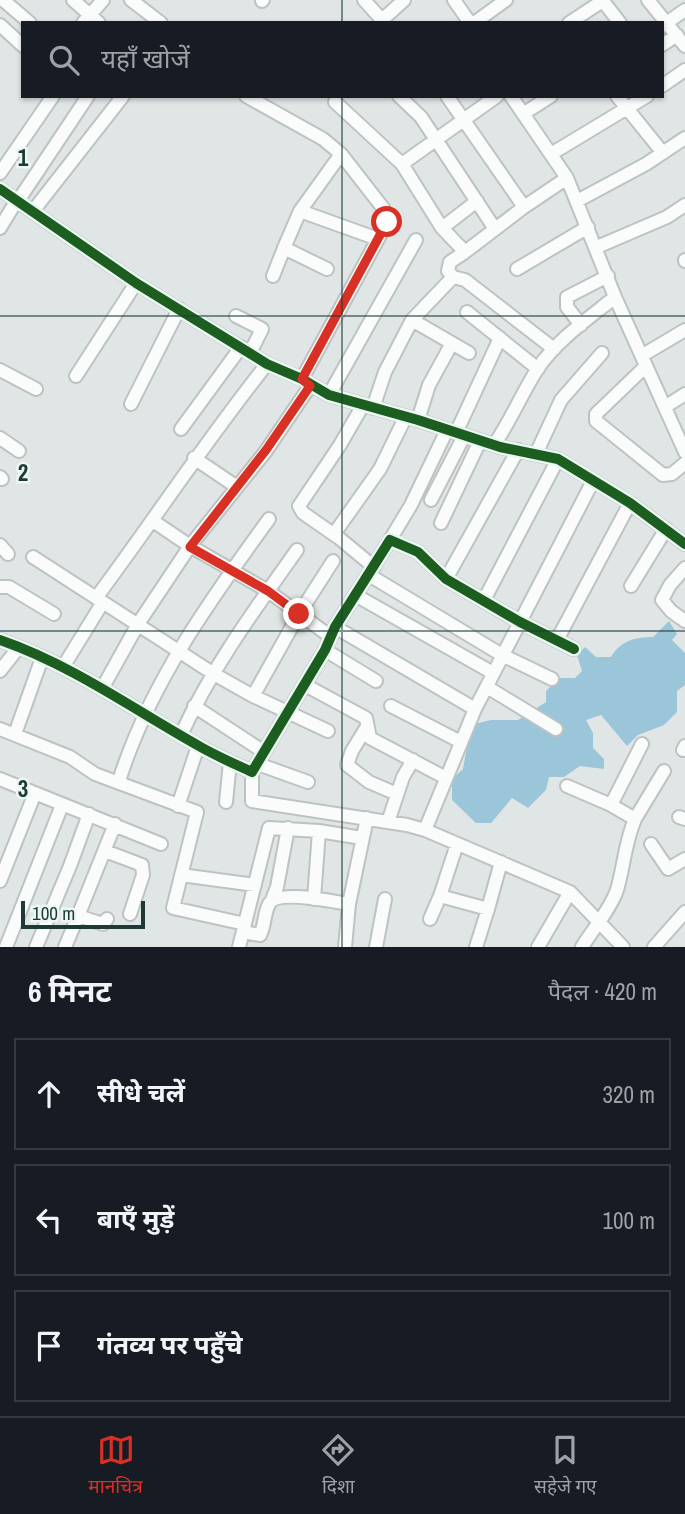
<!DOCTYPE html>
<html lang="hi">
<meta charset="utf-8">
<style>
:root{--surface:#171b24;--page:#20242c;--text:#f1f3f6;--muted:#9ea1a6;--line:#363941;--accent:#d93025}
body{margin:0;font-family:"Archivo Narrow","Noto Sans Devanagari",sans-serif;background:var(--page);color:var(--text)}
.scale{position:absolute;left:21px;bottom:18px;width:124px;box-sizing:border-box;padding-left:7px;border:4px solid #1d3a38;border-top:0;font-size:19px;line-height:24px;white-space:nowrap;color:#1d3a38;-webkit-text-stroke:5px #ecf7f3;paint-order:stroke}
.stop{position:absolute;width:21px;height:21px;margin:-16px;border:5px solid #d93025;border-radius:50%;background:#fff}
.stop.end{background:#d93025;border-color:#fff;box-shadow:0 2px 7px #0008}
.list{margin:0;padding:0;list-style:none}
h2{display:flex;justify-content:space-between;align-items:center;height:91px;margin:0;padding:0 28px;font-size:30px}
h2 small{font-size:23px;font-weight:400;color:var(--muted)}
.list li{display:grid;grid-template-columns:46px 1fr auto;gap:21px;align-items:center;box-sizing:border-box;height:112px;margin:0 14px 14px;padding:0 14px;border:2px solid var(--line);border-radius:0px}
.list b{display:block;font-size:26px;white-space:nowrap}
.list em{font-size:23px;font-style:normal;color:var(--muted)}
.icon{flex:none;width:38px;height:38px;fill:none;stroke:currentColor;stroke-width:2;stroke-linecap:round;stroke-linejoin:round}
.map{position:relative;flex:none;width:685px;height:947px;overflow:hidden}
.search{position:absolute;background:var(--surface);box-shadow:0 2px 5px #0004;left:21px;right:21px;top:21px;height:77px;display:flex;align-items:center;gap:18px;box-sizing:border-box;padding:0 24px;border-radius:0px;color:var(--muted);font-size:26px}
.sheet{height:469px;background:var(--surface)}
nav{display:flex;justify-content:space-around;align-items:center;box-sizing:border-box;height:98px;border-top:2px solid var(--line);background:var(--surface);font-size:19px;color:var(--muted)}
nav a{display:grid;justify-items:center;gap:4px}
nav .on{color:var(--accent)}
.map>svg:first-child{display:block}
.water{fill:#9bc6da}
.lines{fill:none;stroke-linecap:round;stroke-linejoin:round}
.minor-casing{stroke:#bdc3c2;stroke-width:16}
.minor{stroke:#fafbfb;stroke-width:12}
.cycleway-casing{stroke:#ecf7f3;stroke-width:15}
.cycleway{stroke:#1b5e20;stroke-width:10}
.route{stroke:#d93025;stroke-width:9}
.grid{fill:none;stroke:#1d3a38;stroke-width:2;stroke-opacity:0.55}
.grid-label{font-size:23px;text-anchor:middle;font-weight:bold;fill:#1d3a38;stroke:#ecf7f3;stroke-width:5;stroke-linejoin:round;paint-order:stroke}
</style>
<div class="map">
<svg width="685" height="947" viewBox="0 0 685 947">
<rect width="100%" height="100%" fill="#e0e6e5"/>
<path class="water" d="M669,621l8,13 -5,6 13,13v32l-8,6v21l-13,13 -26,10 -11,11 -26,-31 -15,5 7,13v15l11,11v10l-24,-3 -16,11h-15l-3,13 -18,18 -16,-10 -21,25h-15l-24,-23v-21l11,-10 8,-44 20,-5h27l28,-18v-11l13,-13h16l7,-7 -5,-16 8,-8 11,10h15c9,-16 24,-20 42,-20z"/>
<g class="lines">
<g class="minor-casing">
<path id="minor" d="M3,0l27,23
M73,0l26,23
M131,0l30,23
M364,0l18,20 22,-20
M454,0l16,23
M648,0l37,46
M262,1l1,-1
M603,1l17,22
M83,23l20,-23
M474,23l32,-23
M569,23l35,-23
M0,25l23,21
M662,26l23,-16
M662,45l15,-10
M662,86l23,-16
M246,96l77,43 18,15 42,54c6,13 1,19 -5,31l-76,140
M399,96l22,21 74,112
M447,96l77,111
M511,96l56,82 48,119 70,155
M617,96l46,57
M335,102l67,62 40,64 23,24 59,-45 43,-29
M523,114l28,-18
M551,154l96,-58
M402,164l95,-68
M0,173l53,-77
M0,189l136,94 131,81 35,15 27,16 89,25 82,27 58,12 72,44 55,41
M18,201l70,-105
M577,201l69,-37 39,-26
M33,211l90,-115
M300,211l78,28
M0,228l17,-28
M442,228l35,-27
M597,247l70,-30 18,-12
M685,260v1
M327,269l-43,-21 16,-37 41,-57
M517,269l71,-42
M273,276l11,-28
M453,277l12,3 89,69
M453,277l-5,-6 2,-9 15,-10
M467,312l71,57
M236,316l26,13 -12,24
M412,320l57,33
M581,325l-14,-18v-10l41,-21
M643,355l42,-25
M646,366l-50,48v7l67,54 9,-1 13,-11
M0,370l36,19
M76,376l60,-93
M329,395l87,-155
M131,404l48,-95
M363,405l-23,40 -41,61 4,7 36,25 35,29
M665,407l20,-13
M373,408l12,-36 27,-52 41,-43
M418,420l11,-35 23,-42
M181,429l60,-82
M456,433l44,-95
M0,438l19,13
M494,445c17,-25 28,-52 44,-77 20,-29 50,-49 77,-71
M536,454l25,-54 41,-47
M194,458l43,29
M0,477l2,2
M431,500l33,-64
M153,521l37,25 78,45 63,46
M441,523l39,-82
M334,534l46,-65 25,-51
M390,540l21,-35 36,-75
M0,545l8,9
M33,557l181,117 39,22 75,35
M685,568l-15,17 -8,15 9,11 14,10
M369,575l133,80 50,24
M446,579l72,-129
M631,586l35,-57
M0,587h9l45,27
M357,596l136,77
M96,598c58,-78 111,-159 171,-234
M484,600l74,-141
M335,627l140,82
M0,640c72,25 133,69 199,106 17,10 36,18 53,26l73,-122 10,-23 55,-87 28,12 28,27 74,43 54,27
M557,640l73,-137
M325,650l51,31
M63,667l40,-65
M0,671l19,-24
M305,685l61,33 4,20 76,40
M103,687l35,-63 52,-78 76,-95 44,-65
M487,687l69,42
M253,696l46,-82 34,-53
M194,706l70,46
M391,706l70,36
M366,728l-14,23 -5,14 22,17 28,12
M0,729l70,28 25,17 102,38 -24,96 72,16
M15,734l27,-76
M181,735c30,-66 74,-126 116,-185
M683,750l2,-4
M258,764l50,18
M252,772v29l155,24 18,5 145,62 53,55
M0,779l161,65
M119,781c30,-96 91,-181 150,-262
M567,786l44,19 24,14c-10,23 -11,47 -18,71 -7,20 -24,39 -35,57
M226,802l4,-40
M611,805l31,-61
M178,806l20,-60
M679,817l6,2
M635,819l29,-48
M388,822l15,-45 10,-17
M425,830l50,-121 118,-228
M651,844l17,25 17,-10
M105,851l37,14 1,10 -13,39
M181,875l74,10
M0,881l35,-88
M440,896l17,-52
M314,899l5,-68
M272,900l5,-13 11,-59
M78,916l37,-92
M430,919l10,-23 48,13 13,-47
M243,932l17,3c5,-9 4,-22 9,-31 8,-15 65,-2 80,0
M6,947l56,-142
M36,947l34,-81 19,-52
M65,947l13,-31 25,8 4,-5
M239,947l30,-119 50,3 43,7
M345,947l4,-43 18,-86
M376,947l9,-48
M476,947l12,-38
M538,947l32,-55
M654,947l31,-35"/>
</g>
<use href="#minor" class="minor"/>
<g class="cycleway-casing">
<path id="cycleway" d="M0,189l136,94 131,81 35,15 27,16 89,25 82,27 58,12 72,44 55,41
M0,640c72,25 133,69 199,106 17,10 36,18 53,26l73,-122 10,-23 55,-87 28,12 28,27 74,43 54,27"/>
</g>
<use href="#cycleway" class="cycleway"/>
</g>
<g class="lines">
<path class="route" d="M299,614l-31,-23 -78,-44 76,-97 44,-64 -8,-7 85,-157"/>
</g>
<path class="grid" d="M342,0v23M342,96v851M0,316h685M0,631h685"/>
<g class="grid-label">
<text x="23" y="166">1</text>
<text x="23" y="481">2</text>
<text x="23" y="797">3</text>
</g>
</svg>
<div class="scale">100 m</div>
<div class="stop" style="left:387px;top:222px"></div>
<div class="stop end" style="left:299px;top:614px"></div>
<div class="search"><svg class="icon" aria-label="search" viewBox="0 0 24 24"><circle cx="10" cy="10" r="6"/><path d="M15 15l6 6"/></svg>यहाँ खोजें</div>
</div>
<section class="sheet">
<h2>6 मिनट<small>पैदल · 420 m</small></h2>
<ul class="list">
<li><svg class="icon" aria-label="ahead" viewBox="0 0 24 24"><path d="M12 20V5M6 11l6-6 6 6"/></svg><div><b>सीधे चलें</b></div><em>320 m</em></li>
<li><svg class="icon" aria-label="left" viewBox="0 0 24 24"><path d="M17 20v-9H6M10 6l-5 5 5 5"/></svg><div><b>बाएँ मुड़ें</b></div><em>100 m</em></li>
<li><svg class="icon" aria-label="arrive" viewBox="0 0 24 24"><path d="M6 21V4h12l-3 4 3 4H6"/></svg><div><b>गंतव्य पर पहुँचे</b></div></li>
</ul>
</section>
<nav>
<a class="on"><svg class="icon" aria-label="map" viewBox="0 0 24 24"><path d="M3 6l6-2 6 2 6-2v14l-6 2-6-2-6 2zM9 4v14M15 6v14"/></svg>मानचित्र</a>
<a><svg class="icon" aria-label="directions" viewBox="0 0 24 24"><path d="M12 3l9 9-9 9-9-9zM9 14v-3h6M13 9l2 2-2 2"/></svg>दिशा</a>
<a><svg class="icon" aria-label="saved" viewBox="0 0 24 24"><path d="M7 4h10v16l-5-4-5 4z"/></svg>सहेजे गए</a>
</nav>
